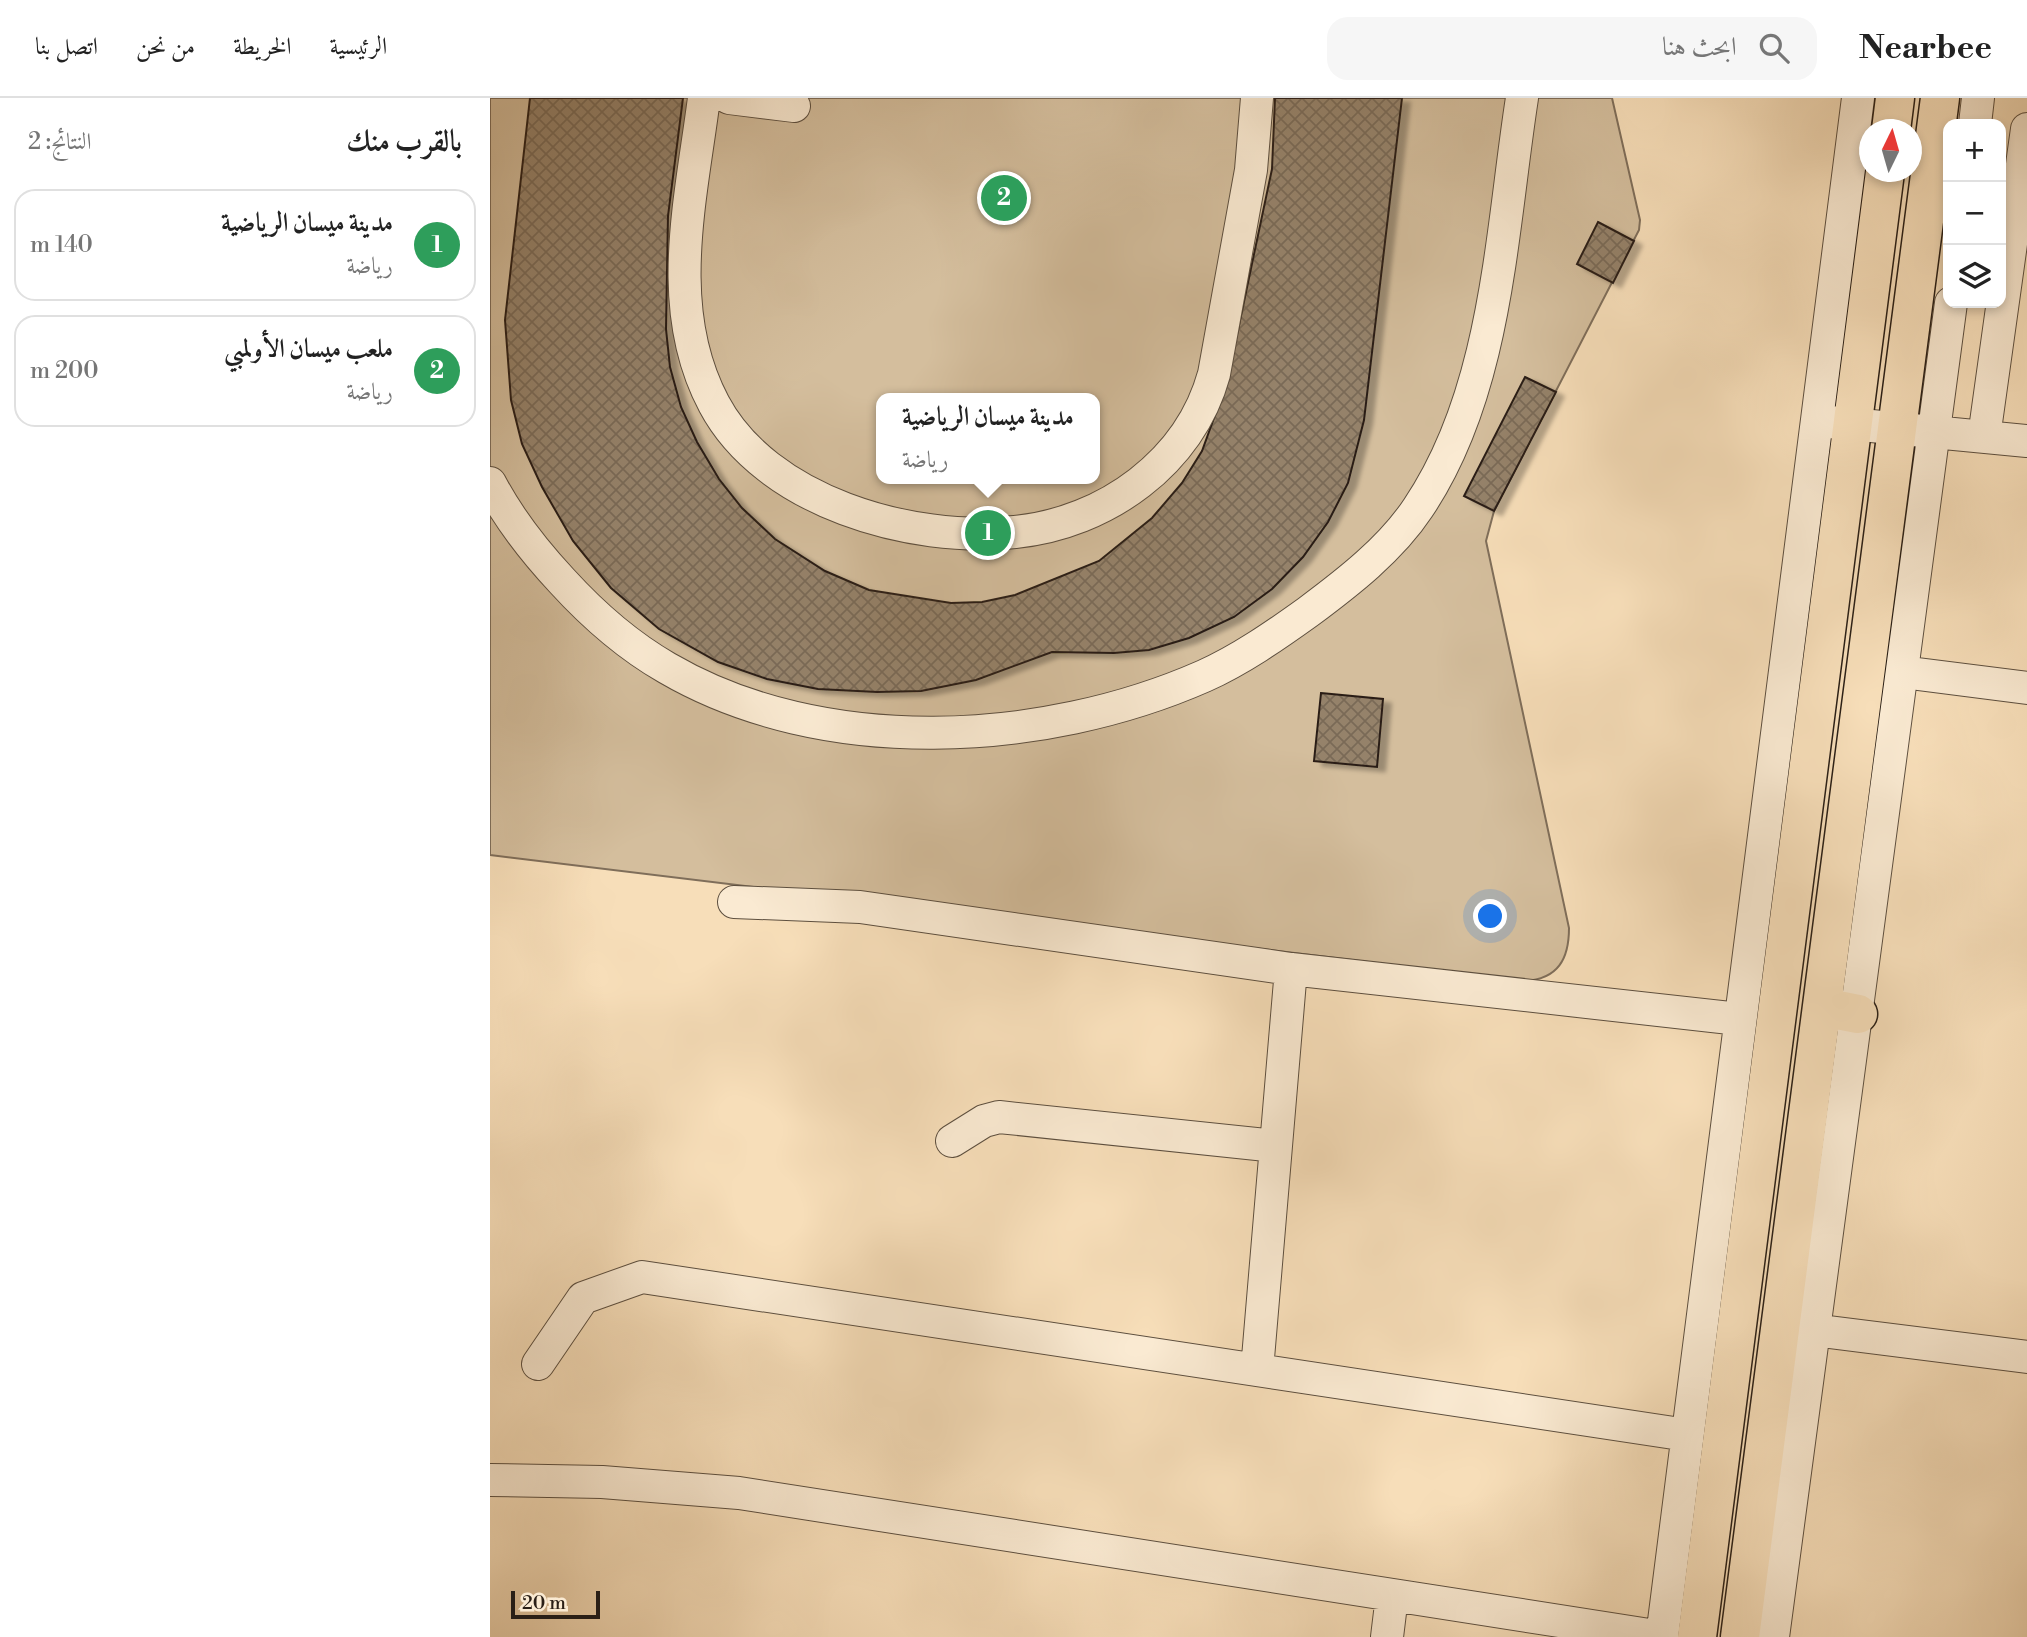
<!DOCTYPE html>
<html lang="ar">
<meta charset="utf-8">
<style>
:root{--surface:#fff;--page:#f6f6f6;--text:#222;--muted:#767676;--line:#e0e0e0;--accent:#111827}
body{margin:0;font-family:"Libre Bodoni",Amiri,serif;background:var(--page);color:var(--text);direction:rtl}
.controls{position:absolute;right:21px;top:21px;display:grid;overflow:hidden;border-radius:14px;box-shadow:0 4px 10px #0003}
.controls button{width:63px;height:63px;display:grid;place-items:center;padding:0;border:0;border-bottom:2px solid var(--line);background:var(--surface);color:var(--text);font:35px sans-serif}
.compass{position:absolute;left:1369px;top:21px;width:63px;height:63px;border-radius:50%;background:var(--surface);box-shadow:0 4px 10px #0003;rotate:5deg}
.scale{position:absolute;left:21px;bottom:18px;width:89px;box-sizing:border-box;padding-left:7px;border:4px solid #2a1f16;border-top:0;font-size:19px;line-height:24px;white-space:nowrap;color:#2a1f16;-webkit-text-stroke:5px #faead2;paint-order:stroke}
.you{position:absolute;left:1001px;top:819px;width:24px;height:24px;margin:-18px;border:5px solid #fff;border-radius:50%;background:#1a73e8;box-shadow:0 0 0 10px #1a73e833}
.badge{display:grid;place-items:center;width:46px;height:46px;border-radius:50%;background:var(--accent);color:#fff;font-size:23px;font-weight:700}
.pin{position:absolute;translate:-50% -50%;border:4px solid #fff;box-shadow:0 2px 7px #0006}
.popup{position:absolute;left:386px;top:295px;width:224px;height:91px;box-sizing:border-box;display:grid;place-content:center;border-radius:14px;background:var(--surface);filter:drop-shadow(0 2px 5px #0005);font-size:23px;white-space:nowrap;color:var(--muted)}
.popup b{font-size:26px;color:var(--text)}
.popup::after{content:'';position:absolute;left:50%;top:100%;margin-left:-14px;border:14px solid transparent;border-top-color:var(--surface)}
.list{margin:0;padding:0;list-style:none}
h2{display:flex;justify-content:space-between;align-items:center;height:91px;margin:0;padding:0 28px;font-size:30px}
h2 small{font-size:23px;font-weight:400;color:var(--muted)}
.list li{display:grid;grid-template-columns:46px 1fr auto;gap:21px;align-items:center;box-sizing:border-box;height:112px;margin:0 14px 14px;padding:0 14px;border:2px solid var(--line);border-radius:21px}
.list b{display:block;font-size:26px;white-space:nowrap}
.list p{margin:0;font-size:23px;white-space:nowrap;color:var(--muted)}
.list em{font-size:23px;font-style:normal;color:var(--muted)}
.icon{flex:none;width:38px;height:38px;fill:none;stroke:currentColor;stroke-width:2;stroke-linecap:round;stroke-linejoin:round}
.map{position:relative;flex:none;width:1537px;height:1539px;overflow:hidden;direction:ltr}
header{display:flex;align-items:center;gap:42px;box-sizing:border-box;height:98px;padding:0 35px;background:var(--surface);border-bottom:2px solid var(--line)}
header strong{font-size:33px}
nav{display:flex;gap:38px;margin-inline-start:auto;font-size:24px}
.search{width:490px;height:63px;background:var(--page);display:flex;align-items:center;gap:18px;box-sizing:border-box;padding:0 24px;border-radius:21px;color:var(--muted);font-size:26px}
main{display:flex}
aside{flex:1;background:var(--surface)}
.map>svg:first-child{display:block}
.pitch{fill:#d4be9d;stroke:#7f6e5a;stroke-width:2;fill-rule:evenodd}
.building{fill:url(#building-cross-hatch);stroke:#2a1f16;stroke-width:2;filter:url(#shadow)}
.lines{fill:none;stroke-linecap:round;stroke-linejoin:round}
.minor-casing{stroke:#5d4f3f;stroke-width:34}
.major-casing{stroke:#2a1f16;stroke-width:41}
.minor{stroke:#faead2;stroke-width:32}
.major{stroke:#f7deb9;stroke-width:38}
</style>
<header>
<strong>Nearbee</strong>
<div class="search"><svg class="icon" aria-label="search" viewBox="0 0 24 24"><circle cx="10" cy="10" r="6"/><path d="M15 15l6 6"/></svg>ابحث هنا</div>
<nav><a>الرئيسية</a><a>الخريطة</a><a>من نحن</a><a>اتصل بنا</a></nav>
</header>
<main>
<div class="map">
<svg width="1537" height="1539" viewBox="0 0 1537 1539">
<defs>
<pattern id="building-cross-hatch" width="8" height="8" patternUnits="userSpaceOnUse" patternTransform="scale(1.75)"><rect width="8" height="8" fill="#95826b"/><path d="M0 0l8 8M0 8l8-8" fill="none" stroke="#7a6a57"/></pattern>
<filter id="shadow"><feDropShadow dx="8" dy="4.5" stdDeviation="2" flood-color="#0004"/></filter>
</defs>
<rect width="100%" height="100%" fill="#f7deb9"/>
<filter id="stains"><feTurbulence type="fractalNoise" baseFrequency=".00286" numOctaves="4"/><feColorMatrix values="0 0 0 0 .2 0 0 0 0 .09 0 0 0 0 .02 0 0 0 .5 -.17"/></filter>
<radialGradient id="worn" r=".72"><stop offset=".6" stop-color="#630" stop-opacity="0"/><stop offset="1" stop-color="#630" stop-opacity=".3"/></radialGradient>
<path class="pitch" d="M0,0h1122l28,122 -1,10 -145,281 -8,30 83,387c0,31 -11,51 -44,53l-1035,-126zM391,300h214v81h-214z"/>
<path class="building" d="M40,0h153l-15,118 -2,113 4,38 11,40 16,35 22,37 23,29 33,31 50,32 44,19 82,13 31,-1 33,-7 84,-34 53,-43 30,-35 20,-32 25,-69 45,-213 3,-71h127l-38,322 -16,63 -20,39 -25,35 -31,32 -38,28 -45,21 -40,12 -35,3 -62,-1 -76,28 -55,11 -44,1 -59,-3 -51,-10 -49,-17 -59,-33 -48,-41 -38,-47 -31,-54 -20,-43 -11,-44 -6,-80z
M1108,124l36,19 -21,42 -36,-19z
M1035,279l31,15 -62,119 -30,-15z
M831,595l62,6 -6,68 -63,-6z"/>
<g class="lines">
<g class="minor-casing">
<path id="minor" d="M214,0c-13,102 -41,211 10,306 52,98 197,139 301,128 91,-9 175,-70 199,-158l37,-204 6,-72
M239,0l65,8
M1485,26l3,-26
M1340,324l197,19
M1494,339l43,-308
M0,385c19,36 44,68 72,98 31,34 65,64 105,87 156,91 376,79 537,8 36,-16 72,-41 104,-64 39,-29 83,-63 110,-104 79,-117 83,-275 104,-410
M1412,574l125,16
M244,804l126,5 431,62 448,50
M462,1043l32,-20 15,-4 276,29
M1323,1232l214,27
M48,1266l45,-66 59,-21 1045,158
M767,1272l34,-401
M0,1382l112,2 137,11 923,144
M897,1539l5,-41
M1172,1539l196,-1539
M1283,1539l178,-1334"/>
</g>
<g class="major-casing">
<path id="major" d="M1401,32l4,-32
M1332,909l36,7
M1207,1539l188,-1465
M1250,1539l200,-1539"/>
</g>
<use href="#minor" class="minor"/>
<use href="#major" class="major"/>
</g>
<rect width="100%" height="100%" filter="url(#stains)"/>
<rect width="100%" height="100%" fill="url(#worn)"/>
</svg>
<div class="controls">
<button>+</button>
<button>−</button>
<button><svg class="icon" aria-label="layers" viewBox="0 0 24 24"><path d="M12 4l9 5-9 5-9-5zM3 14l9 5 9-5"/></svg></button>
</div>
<svg class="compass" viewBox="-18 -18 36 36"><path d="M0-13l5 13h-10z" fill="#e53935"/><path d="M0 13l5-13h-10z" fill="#767676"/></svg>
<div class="scale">20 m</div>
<div class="you"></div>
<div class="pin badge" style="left:498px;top:435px;background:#2e9e5b">1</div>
<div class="popup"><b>مدينة ميسان الرياضية</b>رياضة</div>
<div class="pin badge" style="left:514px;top:100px;background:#2e9e5b">2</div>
</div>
<aside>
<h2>بالقرب منك<small>النتائج: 2</small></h2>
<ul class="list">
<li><span class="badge" style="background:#2e9e5b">1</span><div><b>مدينة ميسان الرياضية</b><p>رياضة</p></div><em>140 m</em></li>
<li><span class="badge" style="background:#2e9e5b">2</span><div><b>ملعب ميسان الأولمبي</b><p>رياضة</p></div><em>200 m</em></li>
</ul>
</aside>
</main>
